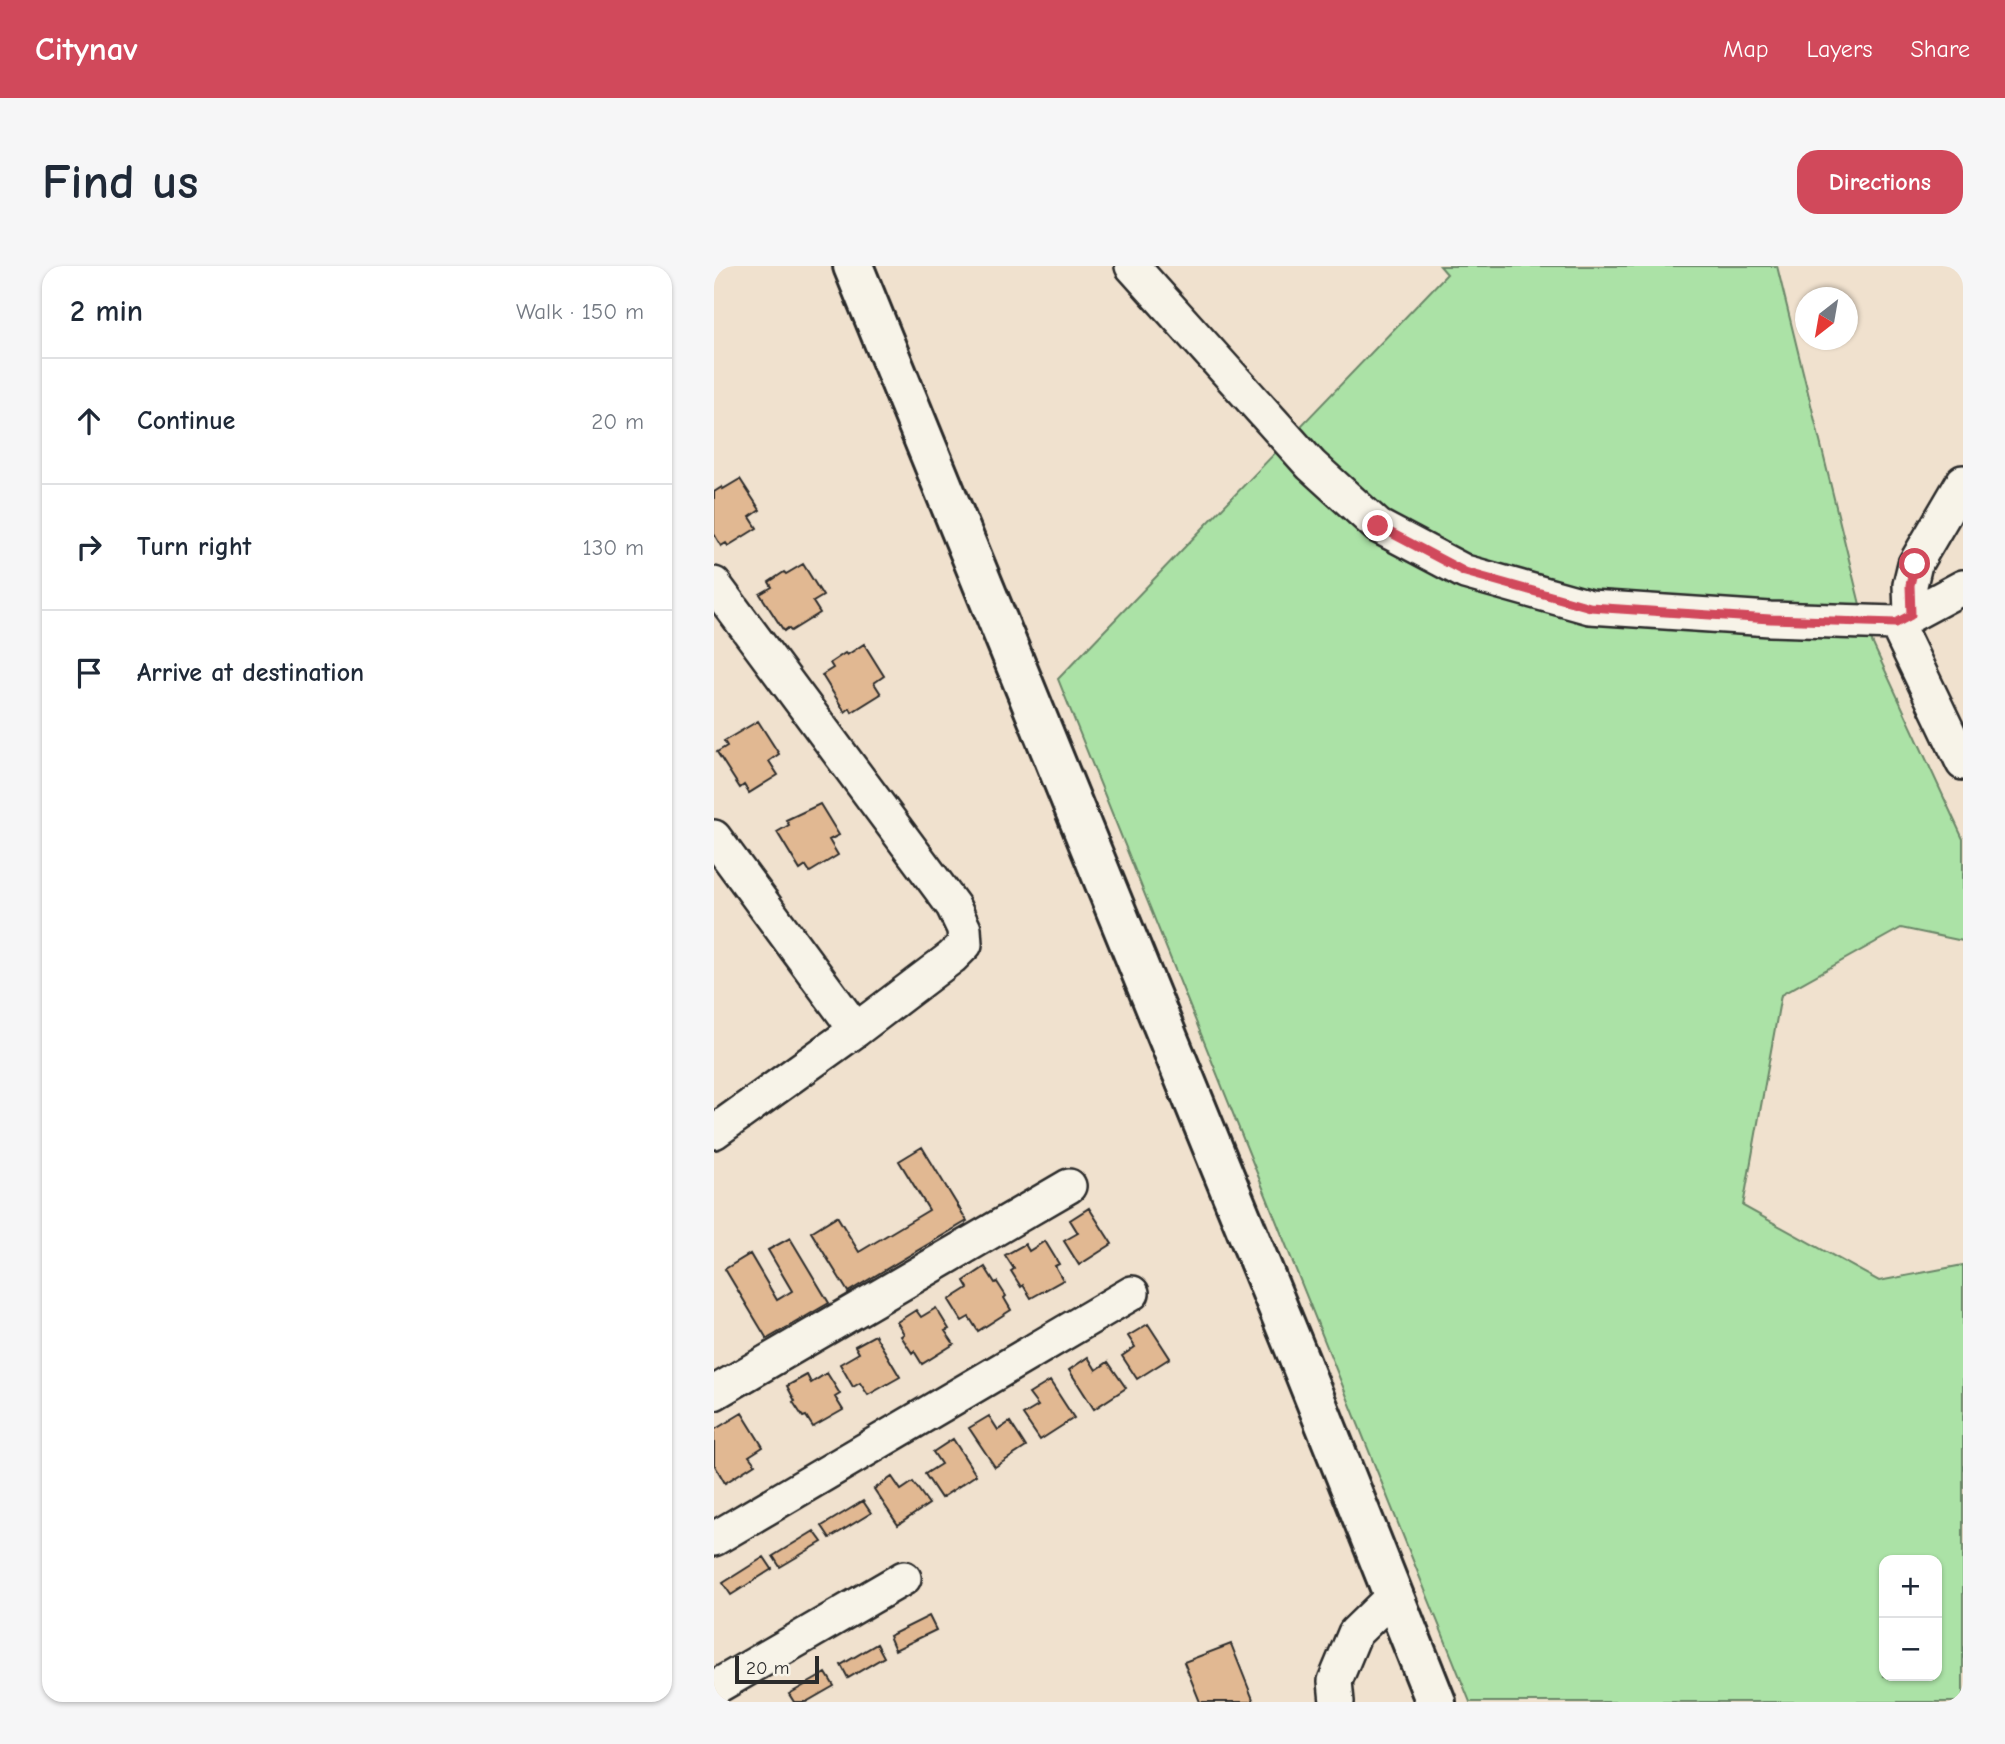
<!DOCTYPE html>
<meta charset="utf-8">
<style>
:root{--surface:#fff;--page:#f6f6f7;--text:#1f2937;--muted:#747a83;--line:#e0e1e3;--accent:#d1495b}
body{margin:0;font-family:"Comic Neue",sans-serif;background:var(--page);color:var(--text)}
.controls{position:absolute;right:21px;bottom:21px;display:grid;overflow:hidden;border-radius:14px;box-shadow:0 2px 5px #0004}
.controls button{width:63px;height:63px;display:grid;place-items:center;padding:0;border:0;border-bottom:2px solid var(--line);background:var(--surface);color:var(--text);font:35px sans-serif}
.compass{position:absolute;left:1081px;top:21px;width:63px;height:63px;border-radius:50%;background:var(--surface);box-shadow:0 2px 5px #0004;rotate:211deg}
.scale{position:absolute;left:21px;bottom:18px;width:84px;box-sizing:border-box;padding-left:7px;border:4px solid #2b2b2b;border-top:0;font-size:19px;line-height:24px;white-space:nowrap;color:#2b2b2b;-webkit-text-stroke:5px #f7f3e8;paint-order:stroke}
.stop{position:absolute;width:21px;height:21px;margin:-16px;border:5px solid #d1495b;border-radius:50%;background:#fff}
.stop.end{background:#d1495b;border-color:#fff;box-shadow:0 2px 7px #0008}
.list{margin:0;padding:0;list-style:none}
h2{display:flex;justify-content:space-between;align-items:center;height:91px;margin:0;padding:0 28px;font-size:30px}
h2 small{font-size:23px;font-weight:400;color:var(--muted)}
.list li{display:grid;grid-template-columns:46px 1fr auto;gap:21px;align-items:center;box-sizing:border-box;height:126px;padding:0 28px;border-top:2px solid var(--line)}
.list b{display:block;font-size:26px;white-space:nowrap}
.list em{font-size:23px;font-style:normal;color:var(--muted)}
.icon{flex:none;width:38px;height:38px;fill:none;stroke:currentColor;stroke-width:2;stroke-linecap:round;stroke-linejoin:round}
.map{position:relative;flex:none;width:1249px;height:1436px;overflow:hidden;border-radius:21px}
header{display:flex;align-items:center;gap:42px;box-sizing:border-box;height:98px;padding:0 35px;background:var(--accent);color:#fff}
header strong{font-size:33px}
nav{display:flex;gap:38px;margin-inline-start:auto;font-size:24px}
.intro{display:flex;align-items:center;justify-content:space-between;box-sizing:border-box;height:168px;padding:0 42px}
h1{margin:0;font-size:49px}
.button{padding:18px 32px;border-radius:21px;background:var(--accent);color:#fff;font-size:24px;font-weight:700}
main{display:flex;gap:42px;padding:0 42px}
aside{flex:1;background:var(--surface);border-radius:21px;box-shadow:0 2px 5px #0004}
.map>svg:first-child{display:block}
.green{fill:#abe2a6;stroke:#6b8668;stroke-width:2;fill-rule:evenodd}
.building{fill:#e1b892;stroke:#2b2b2b;stroke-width:2}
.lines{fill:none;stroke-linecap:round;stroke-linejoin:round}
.minor-casing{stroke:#2b2b2b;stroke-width:38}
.tertiary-casing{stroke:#2b2b2b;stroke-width:44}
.minor{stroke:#f7f3e8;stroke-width:33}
.tertiary{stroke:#f7f3e8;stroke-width:38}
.route{stroke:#d1495b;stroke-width:9}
</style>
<header>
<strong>Citynav</strong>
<nav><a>Map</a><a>Layers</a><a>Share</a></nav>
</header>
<div class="intro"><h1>Find us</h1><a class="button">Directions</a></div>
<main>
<aside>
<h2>2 min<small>Walk · 150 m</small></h2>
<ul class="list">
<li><svg class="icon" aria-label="ahead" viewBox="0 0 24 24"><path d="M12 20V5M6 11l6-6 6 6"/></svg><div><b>Continue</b></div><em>20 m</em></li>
<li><svg class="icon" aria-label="right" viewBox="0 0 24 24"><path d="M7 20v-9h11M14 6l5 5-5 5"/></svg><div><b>Turn right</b></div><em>130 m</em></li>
<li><svg class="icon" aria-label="arrive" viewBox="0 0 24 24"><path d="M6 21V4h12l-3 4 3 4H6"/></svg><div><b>Arrive at destination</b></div></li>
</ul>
</aside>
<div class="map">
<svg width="1249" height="1436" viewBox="0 0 1249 1436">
<rect width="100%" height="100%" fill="#f0e1ce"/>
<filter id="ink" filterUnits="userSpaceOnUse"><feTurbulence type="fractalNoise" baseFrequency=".0143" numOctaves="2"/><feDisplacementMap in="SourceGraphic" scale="14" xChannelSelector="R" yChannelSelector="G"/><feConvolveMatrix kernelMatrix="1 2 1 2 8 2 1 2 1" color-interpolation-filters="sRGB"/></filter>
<g filter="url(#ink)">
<path class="green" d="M726,0h337l89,363 97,210v102l-62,-13 -120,67 -38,211 136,75 84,-16v437h-493l-412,-1023 389,-405zM1170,1294h53v116h-53z"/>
<path class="building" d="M26,213l20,31 -10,7 7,11 -29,18 -2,-3 -5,3 -7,-12v-42l8,-5 1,2z
M89,298l20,32 -10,6 7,11 -29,18 -3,-3 -4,3 -24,-37 12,-7 -3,-5 15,-10 2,2z
M150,378l20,32 -10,7 7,11 -29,18 -2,-4 -5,4 -23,-37 11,-7 -3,-5 15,-10 2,2z
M44,455l21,33 -10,7 9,14 -29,18 -5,-8 -4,3 -23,-36 10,-6 -3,-5z
M106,538l19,31 -10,5 9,15 -28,17 -4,-6 -6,4 -23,-38 12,-7 -3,-5z
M208,881l45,74 -119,71 -37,-60 26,-16 22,36 70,-42 -30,-49z
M375,942l23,36 -33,21 -15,-24 14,-8 -8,-13z
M76,972l39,65 -62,36 -42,-70 25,-15 27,46 15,-9 -24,-41z
M331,975l14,23 -4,2 8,14 -32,18 -8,-13 -2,2 -10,-16 3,-2 -9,-14 20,-11 4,7z
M271,1001l10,16 2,-1 9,14 -2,2 7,12 -33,21 -9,-14 -7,4 -13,-21 19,-12 -4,-7z
M222,1042l13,21 -4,2 9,13 -32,20 -8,-13 -2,2 -11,-17 3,-2 -7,-12 19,-12 5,7z
M434,1058l22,34 -33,21 -15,-23 13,-9 -7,-11z
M161,1069l25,42 -32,18 -8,-12 -7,4 -13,-23 19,-11 -4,-7z
M374,1091l8,13 12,-8 18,26 -32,21 -25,-39z
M113,1107l13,21 -5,3 8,13 -30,17 -7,-11 -3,1 -10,-15 2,-1 -8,-15 20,-11 4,8z
M336,1115l24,37 -34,22 -17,-25 15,-9 -9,-12z
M28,1147l21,34 -14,9 6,8 -30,19 -11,-19v-34z
M275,1150l9,14 12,-8 16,25 -31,20 -26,-39z
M239,1173l23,36 -35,23 -16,-24 16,-10 -8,-12z
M178,1211l9,13 12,-8 16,22 -31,21 -24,-36z
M149,1235l8,12 -41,25 -8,-12z
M100,1265l8,11 -42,25 -7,-11z
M50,1291l8,12 -41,26 -8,-12z
M215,1350l7,14 -41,20 -6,-14z
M163,1378l7,13 -36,21 -7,-13z
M517,1378l23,58h-54l-16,-40z
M112,1407l8,13 -28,16h-12l-5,-8z"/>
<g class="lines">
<g class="minor-casing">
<path id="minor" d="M418,0l179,199 67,61 87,46 125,35 180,12 126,4 67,-36
M0,318l239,322 11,23 1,15 -13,13 -96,73 -142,102
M1197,349l-1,-30 5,-21 48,-82
M1182,357l67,140
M0,571l142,193
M0,1127l355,-207
M0,1273l418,-246
M0,1422l190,-110
M623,1436l-2,-21 20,-48 39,-38"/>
</g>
<g class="tertiary-casing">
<path id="tertiary" d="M139,0l446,1093 137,343"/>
</g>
<use href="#minor" class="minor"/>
<use href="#tertiary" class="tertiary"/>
</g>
</g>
<g class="lines" filter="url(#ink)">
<path class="route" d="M664,260l87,46 125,35 180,12 126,4 15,-8 -1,-30 5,-21"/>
</g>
</svg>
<div class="controls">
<button>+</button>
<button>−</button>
</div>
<svg class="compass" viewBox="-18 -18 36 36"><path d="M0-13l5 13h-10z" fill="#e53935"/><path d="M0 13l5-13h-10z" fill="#747a83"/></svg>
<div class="scale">20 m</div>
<div class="stop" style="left:1201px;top:298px"></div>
<div class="stop end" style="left:664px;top:260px"></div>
</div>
</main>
